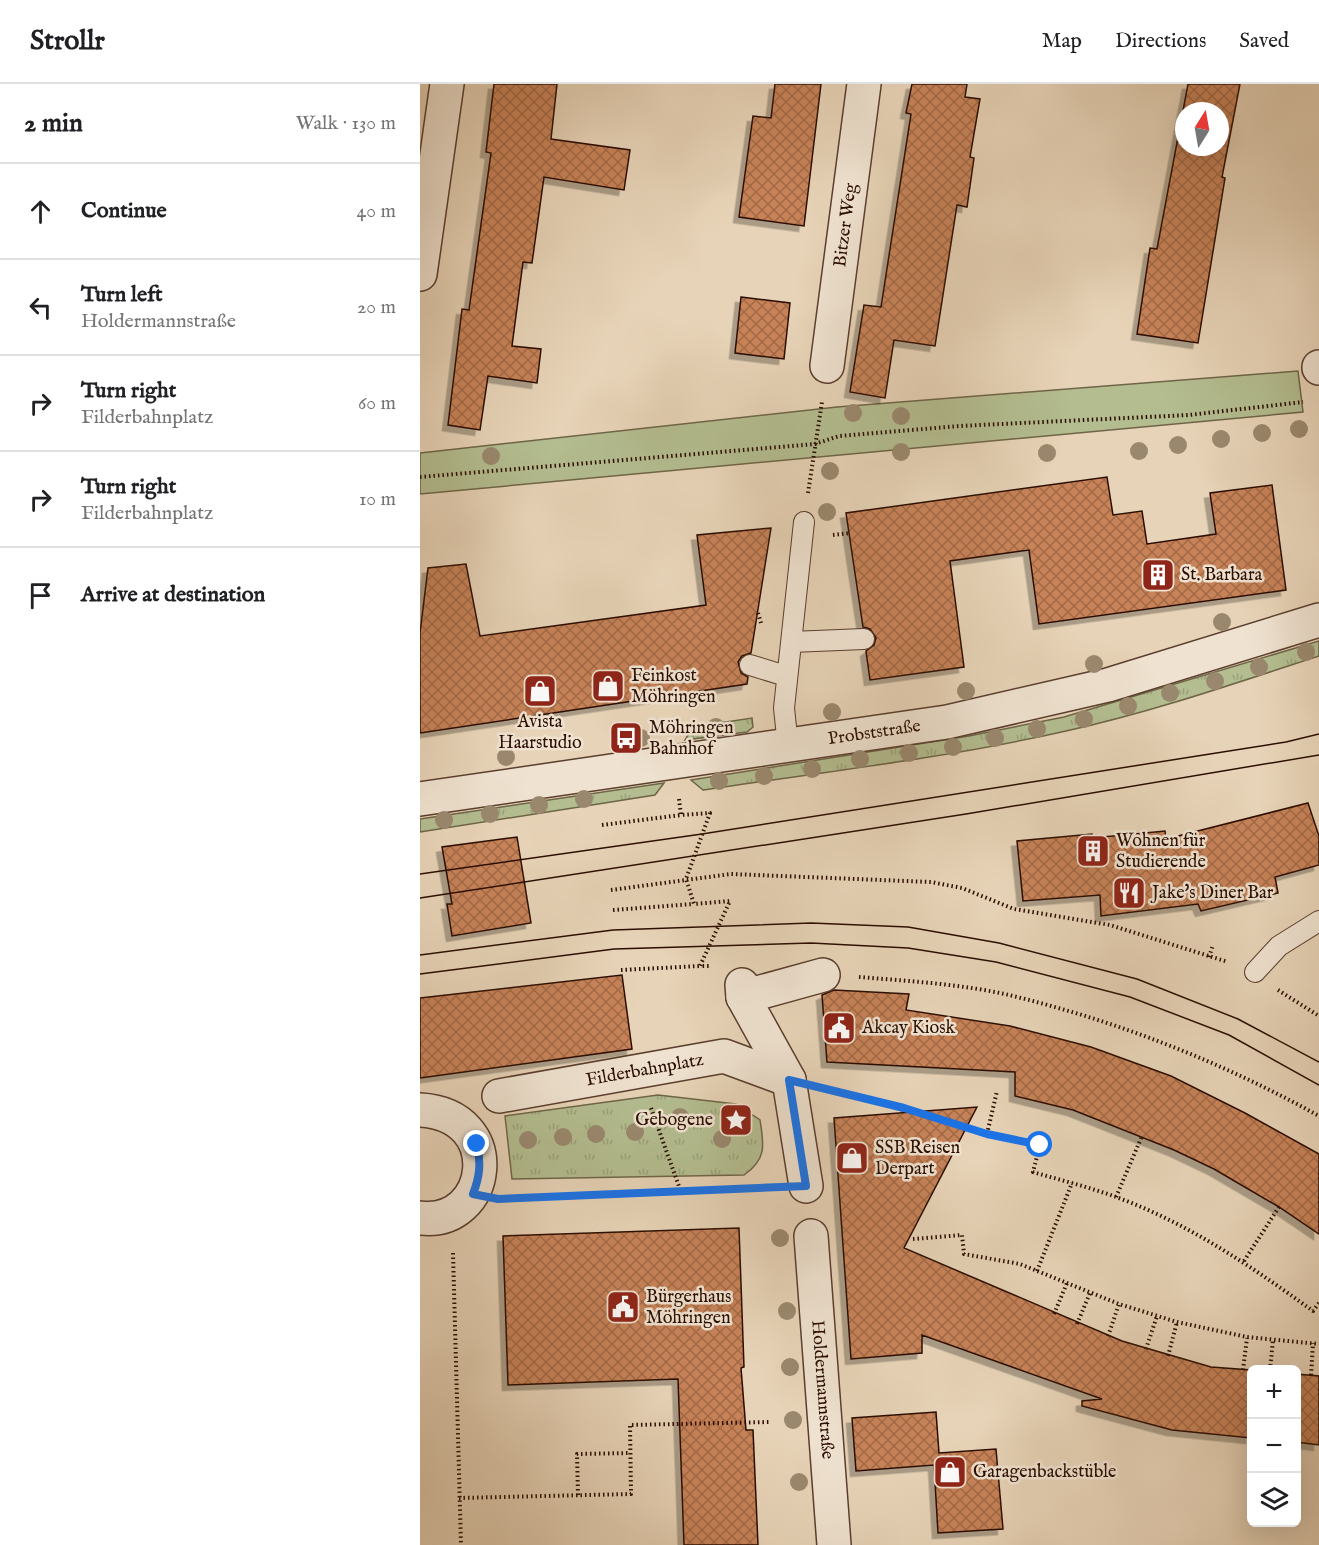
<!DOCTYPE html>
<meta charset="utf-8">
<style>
:root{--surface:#fff;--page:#f6f6f6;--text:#202124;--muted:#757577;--line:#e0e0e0}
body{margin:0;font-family:"IM FELL English",serif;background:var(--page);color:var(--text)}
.controls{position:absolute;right:18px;bottom:18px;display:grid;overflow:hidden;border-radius:9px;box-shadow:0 6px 24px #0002}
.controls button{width:54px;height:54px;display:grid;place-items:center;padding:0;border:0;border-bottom:2px solid var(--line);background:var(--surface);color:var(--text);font:30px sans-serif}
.compass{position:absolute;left:755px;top:18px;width:54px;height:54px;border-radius:50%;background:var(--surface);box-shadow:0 6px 24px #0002;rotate:11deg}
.stop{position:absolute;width:18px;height:18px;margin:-14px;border:4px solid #1a73e8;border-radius:50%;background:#fff}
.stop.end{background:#1a73e8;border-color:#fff;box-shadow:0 2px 6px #0008}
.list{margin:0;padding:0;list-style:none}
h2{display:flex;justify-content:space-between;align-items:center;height:78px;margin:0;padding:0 24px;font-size:26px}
h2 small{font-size:20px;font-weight:400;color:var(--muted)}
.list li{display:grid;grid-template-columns:39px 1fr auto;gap:18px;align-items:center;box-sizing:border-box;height:96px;padding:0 24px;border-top:2px solid var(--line)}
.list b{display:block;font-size:22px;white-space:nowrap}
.list p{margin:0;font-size:20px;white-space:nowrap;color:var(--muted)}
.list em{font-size:20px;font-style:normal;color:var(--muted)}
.icon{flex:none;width:33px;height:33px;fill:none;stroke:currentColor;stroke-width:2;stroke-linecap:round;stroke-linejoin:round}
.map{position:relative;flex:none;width:899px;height:1461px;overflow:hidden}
header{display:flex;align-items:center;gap:36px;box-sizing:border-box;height:84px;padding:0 30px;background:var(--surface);border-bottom:2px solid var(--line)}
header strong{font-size:28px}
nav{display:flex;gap:33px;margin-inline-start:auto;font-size:21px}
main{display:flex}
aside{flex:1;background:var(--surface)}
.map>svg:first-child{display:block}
.grass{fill:url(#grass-tufts);stroke:#6f6548;stroke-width:1.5}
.green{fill:#b3bd90;stroke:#6f6548;stroke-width:1.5}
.building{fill:url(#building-cross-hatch);stroke:#2b0d00;stroke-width:1.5;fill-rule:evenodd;filter:url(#shadow)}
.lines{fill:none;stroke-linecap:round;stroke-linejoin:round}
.lane-casing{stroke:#5a3e2e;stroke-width:22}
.street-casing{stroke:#5a3e2e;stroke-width:36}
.path{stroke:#2b0d00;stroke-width:4;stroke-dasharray:1.5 3;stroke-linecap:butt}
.lane{stroke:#efe2d0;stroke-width:20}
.street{stroke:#efe2d0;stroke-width:33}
.tram{stroke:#2b0d00;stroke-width:1.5}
.tree{fill:#9a886e}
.route{stroke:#1a73e8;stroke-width:8}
.labels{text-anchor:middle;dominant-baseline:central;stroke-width:5;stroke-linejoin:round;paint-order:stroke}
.street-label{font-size:18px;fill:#2b0d00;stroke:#efe2d0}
.poi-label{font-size:18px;fill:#2b0d00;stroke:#efe2d0;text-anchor:start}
</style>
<header>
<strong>Strollr</strong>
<nav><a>Map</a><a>Directions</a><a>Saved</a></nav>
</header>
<main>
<aside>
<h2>2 min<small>Walk · 130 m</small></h2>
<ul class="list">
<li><svg class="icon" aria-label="ahead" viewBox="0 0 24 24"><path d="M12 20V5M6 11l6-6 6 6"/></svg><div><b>Continue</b></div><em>40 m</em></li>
<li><svg class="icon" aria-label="left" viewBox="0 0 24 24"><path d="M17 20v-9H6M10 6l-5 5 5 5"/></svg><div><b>Turn left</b><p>Holdermannstraße</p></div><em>20 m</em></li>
<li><svg class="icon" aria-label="right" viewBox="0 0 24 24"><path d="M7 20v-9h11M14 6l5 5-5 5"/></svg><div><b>Turn right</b><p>Filderbahnplatz</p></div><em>60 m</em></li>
<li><svg class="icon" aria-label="right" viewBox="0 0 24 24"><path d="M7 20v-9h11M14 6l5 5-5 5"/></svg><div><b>Turn right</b><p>Filderbahnplatz</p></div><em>10 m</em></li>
<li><svg class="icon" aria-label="arrive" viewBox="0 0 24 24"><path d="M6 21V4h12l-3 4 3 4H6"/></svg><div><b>Arrive at destination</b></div></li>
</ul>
</aside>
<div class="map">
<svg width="899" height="1461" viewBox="0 0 899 1461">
<defs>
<pattern id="grass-tufts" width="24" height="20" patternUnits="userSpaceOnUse" patternTransform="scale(1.5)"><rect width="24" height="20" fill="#b3bd90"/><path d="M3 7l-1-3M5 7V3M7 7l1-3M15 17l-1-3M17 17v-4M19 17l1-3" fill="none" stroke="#9aa17a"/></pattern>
<pattern id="building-cross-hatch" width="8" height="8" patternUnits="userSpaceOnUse" patternTransform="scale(1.5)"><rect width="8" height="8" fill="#c78258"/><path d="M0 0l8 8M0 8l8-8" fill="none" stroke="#a26946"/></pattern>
<filter id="shadow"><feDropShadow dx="-5.5" dy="5.5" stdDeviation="0" flood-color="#0004"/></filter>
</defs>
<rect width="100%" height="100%" fill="#e7d3b7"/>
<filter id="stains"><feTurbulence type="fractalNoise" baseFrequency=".00333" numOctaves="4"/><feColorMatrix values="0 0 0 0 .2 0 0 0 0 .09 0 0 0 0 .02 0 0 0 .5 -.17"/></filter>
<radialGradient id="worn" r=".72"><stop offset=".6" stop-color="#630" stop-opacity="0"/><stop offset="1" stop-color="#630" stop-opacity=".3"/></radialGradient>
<path class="grass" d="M899,557v15c-83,27 -167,56 -253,75 -119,27 -242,41 -363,59l-12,-10 278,-44 95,-19z
M332,634l1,9 -6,5 -62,8 8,-13z
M244,699l-9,12 -235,37v-13z
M238,1011l78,9 24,16c4,25 7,39 -16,55l-232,4 -7,-63z"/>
<path class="green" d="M878,287l5,41 -883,82v-41l417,-46z"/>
<path class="building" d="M74,0h63l-6,55 79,11 -6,40 -80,-13 -12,86 -9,-1 -11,84 29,3 -4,34 -49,-7 -8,54 -32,-5 14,-116 7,1 22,-157 -5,-1z
M355,0h46l-17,142 -65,-9 14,-101 18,2z
M492,0h55l-2,13 15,2 -10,58 4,1 -7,49 -10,-2 -22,141 -41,-6 -9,58 -35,-6 14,-87 17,2 30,-193 -5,-1z
M768,0h52l-18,93 3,1 -27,165 -61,-9 13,-86 7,1zM764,27h36v36h-36z
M321,213l49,6 -6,56 -49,-6z
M687,393l6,38 29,-4 5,33 69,-10 -6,-41 62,-8 14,105 -247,34 -10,-74 -79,11 14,106 -94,13 -4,-29 8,-6 2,-7 -6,-9 -7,-2 -17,-114z
M351,444l-20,125 -9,3 -4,6 3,11 7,4 -1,7 -327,49v-100l8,-65 38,-4 14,72 226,-31 -9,-70z
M888,719l11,33v29l-44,12 3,16 -77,18 -3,-7 -97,12 -1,-21 -77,6 -6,-60 75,-7v4l73,-7 1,8z
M97,753l14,86 -79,13 -5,-32h5l-10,-57z
M202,891l10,74 -212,29v-80z
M414,906l75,4 -3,16 104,16 81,21 80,29 74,37 74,41v80l-40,-27 -65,-38 -40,-19 -101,-40 -58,-14v-24l-188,-10 -5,-67z
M557,1023l-73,141 218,93 89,26 40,3v68l-79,-8 -90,-24v-5l20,-2 -180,-64v18l-71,6 -17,-241z
M319,1144l5,139 -3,1 5,62h7l5,115h-74l-6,-166 -170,6 -5,-149z
M876,1290l23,2v69l-23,-3z
M516,1328l3,41 57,-4 7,80 -65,4 -4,-68 -78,6 -4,-53z"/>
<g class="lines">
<g class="lane-casing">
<path id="lane" d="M371,558l73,-3
M330,581l36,11
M368,662l-4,-38 20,-186
M835,888l24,-26 40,-25"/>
</g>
<g class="street-casing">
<g id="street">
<path d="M0,190l27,-190"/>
<path id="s1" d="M407,282l37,-282"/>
<path d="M899,283v1"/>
<path id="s2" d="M0,715l527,-77 161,-37 211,-65"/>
<path d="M322,901l1,12 46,83 17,106"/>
<path d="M323,913l80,-22"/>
<path id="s3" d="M79,1012l225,-40 65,24"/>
<path d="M0,1026c88,5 71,117 0,108"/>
<path id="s4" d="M391,1152l23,309"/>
</g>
</g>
<path class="path" d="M0,393l395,-33 24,-8 120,-10 230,-11 114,-13
M388,409l14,-91
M413,451l17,-2
M338,529l3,10
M259,715l2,16 29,-2 -24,66 8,25 36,-3 -30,65h10
M182,741l79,-10
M191,806l120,-16 200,8 31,6 52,21 96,16 118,37
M193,826l80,-6
M789,873l4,-12
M201,886l79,-4
M439,893c49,4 102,7 150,18 108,26 213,67 310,121
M858,906l41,26
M407,1006c72,17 142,40 213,55l-7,27c27,8 56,15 83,25 72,26 136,70 197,114l6,-8
M231,1024l30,84
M567,1050l10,-43
M696,1113l26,-61
M89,1115l259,-11
M493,1155l49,-4 2,19 56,10 99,40 58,18 70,15 72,7
M33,1169l8,292
M824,1177l35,-54
M617,1187l35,-88
M634,1230l13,-31
M657,1240l13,-31
M688,1252l11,-32
M726,1265l11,-33
M748,1272l9,-34
M823,1286l4,-32
M850,1286l3,-30
M891,1291l2,-32
M158,1411l-1,-41 53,-1
M39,1414l172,-4 -1,-69 139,-3"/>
<use href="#lane" class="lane"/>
<use href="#street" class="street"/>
<path class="tram" d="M0,790l282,-40 584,-92 33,-8
M0,814l546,-84 353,-59
M0,871l193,-25 198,-7 97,4 91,16 138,36 101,40 81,43
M0,890l194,-25 197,-6 97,5 88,14 134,35 99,38 90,50"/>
</g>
<g class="tree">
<circle cx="433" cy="329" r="9"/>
<circle cx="481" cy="332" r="9"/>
<circle cx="879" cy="345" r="9"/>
<circle cx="842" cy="349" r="9"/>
<circle cx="801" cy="355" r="9"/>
<circle cx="758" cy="361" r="9"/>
<circle cx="719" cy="367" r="9"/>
<circle cx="481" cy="368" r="9"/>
<circle cx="627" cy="369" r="9"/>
<circle cx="71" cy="372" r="9"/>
<circle cx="410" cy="387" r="9"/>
<circle cx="407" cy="428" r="9"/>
<circle cx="802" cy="538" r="9"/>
<circle cx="886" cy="568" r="9"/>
<circle cx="674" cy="580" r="9"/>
<circle cx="839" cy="583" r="9"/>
<circle cx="795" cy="597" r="9"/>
<circle cx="546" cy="607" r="9"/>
<circle cx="750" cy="609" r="9"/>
<circle cx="708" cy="622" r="9"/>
<circle cx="412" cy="628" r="9"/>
<circle cx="664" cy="635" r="9"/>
<circle cx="296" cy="643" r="9"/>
<circle cx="617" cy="645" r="9"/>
<circle cx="221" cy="654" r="9"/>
<circle cx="575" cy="654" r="9"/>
<circle cx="533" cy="663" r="9"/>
<circle cx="489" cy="669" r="9"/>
<circle cx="86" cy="673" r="9"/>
<circle cx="440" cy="675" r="9"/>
<circle cx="392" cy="685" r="9"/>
<circle cx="344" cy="692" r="9"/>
<circle cx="299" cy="697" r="9"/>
<circle cx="164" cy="715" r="9"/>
<circle cx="119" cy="721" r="9"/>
<circle cx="70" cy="730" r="9"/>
<circle cx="24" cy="736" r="9"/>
<circle cx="260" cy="1033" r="9"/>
<circle cx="215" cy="1048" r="9"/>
<circle cx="176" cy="1050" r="9"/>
<circle cx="143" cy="1053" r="9"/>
<circle cx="302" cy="1055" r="9"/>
<circle cx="108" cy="1056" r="9"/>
<circle cx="360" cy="1154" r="9"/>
<circle cx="367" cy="1227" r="9"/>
<circle cx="370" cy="1283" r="9"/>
<circle cx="373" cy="1336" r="9"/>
<circle cx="379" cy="1398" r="9"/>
</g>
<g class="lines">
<path class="route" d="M57,1060c4,19 3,32 -4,50l25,5 308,-13 -17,-106 115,28 83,26 53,11"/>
</g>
<defs>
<g id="building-square" transform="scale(1.725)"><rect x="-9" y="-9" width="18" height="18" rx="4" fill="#8f2418" stroke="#efe2d0"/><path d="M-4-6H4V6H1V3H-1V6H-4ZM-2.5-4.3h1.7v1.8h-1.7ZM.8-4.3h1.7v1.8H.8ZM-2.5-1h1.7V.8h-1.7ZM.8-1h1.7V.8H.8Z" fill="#fff"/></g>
<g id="shop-square" transform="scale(1.725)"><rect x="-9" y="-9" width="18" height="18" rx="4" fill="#8f2418" stroke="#efe2d0"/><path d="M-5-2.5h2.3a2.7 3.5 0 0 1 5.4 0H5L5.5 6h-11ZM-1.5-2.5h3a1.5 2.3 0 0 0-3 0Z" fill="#fff"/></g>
<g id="bus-square" transform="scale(1.725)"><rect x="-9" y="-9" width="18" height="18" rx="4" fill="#8f2418" stroke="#efe2d0"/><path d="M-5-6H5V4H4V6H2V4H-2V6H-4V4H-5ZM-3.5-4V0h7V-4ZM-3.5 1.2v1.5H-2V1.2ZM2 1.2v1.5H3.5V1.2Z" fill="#fff"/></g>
<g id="restaurant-square" transform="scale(1.725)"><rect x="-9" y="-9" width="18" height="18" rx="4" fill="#8f2418" stroke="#efe2d0"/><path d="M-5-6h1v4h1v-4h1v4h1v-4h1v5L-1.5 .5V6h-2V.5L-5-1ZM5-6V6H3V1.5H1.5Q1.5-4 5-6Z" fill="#fff"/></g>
<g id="civic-square" transform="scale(1.725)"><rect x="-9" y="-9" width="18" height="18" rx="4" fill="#8f2418" stroke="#efe2d0"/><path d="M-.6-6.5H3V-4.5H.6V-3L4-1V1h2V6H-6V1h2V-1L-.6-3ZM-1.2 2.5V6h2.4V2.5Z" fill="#fff"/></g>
<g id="sight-square" transform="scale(1.725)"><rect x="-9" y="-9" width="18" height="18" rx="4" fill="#8f2418" stroke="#efe2d0"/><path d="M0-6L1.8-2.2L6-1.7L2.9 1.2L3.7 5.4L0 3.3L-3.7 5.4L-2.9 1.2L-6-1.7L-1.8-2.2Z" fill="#fff"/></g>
</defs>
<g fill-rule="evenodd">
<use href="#building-square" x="738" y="491"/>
<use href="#shop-square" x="188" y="602"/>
<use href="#shop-square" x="120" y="607"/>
<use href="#bus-square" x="206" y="654"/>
<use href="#building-square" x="673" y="767"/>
<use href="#restaurant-square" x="709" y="809"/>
<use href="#civic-square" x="419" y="944"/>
<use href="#sight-square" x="316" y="1036"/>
<use href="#shop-square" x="432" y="1074"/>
<use href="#civic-square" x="203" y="1223"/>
<use href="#shop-square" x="530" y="1388"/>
</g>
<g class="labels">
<g class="street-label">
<text stroke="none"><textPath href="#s1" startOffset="142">Bitzer Weg</textPath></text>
<text stroke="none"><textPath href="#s2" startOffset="459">Probststraße</textPath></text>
<text stroke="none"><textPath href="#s3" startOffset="148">Filderbahnplatz</textPath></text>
<text stroke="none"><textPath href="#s4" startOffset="154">Holdermannstraße</textPath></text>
</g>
<g class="poi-label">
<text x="761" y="491">St. Barbara</text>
<text x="211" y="592">Feinkost<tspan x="211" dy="21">Möhringen</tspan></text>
<text x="120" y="638" text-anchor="middle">Avista<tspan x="120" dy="21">Haarstudio</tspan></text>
<text x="229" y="644">Möhringen<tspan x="229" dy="21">Bahnhof</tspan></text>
<text x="696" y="757">Wohnen für<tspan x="696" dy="21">Studierende</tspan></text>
<text x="732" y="809">Jake's Diner Bar</text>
<text x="442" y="944">Akcay Kiosk</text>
<text x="293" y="1036" text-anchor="end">Gebogene</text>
<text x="455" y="1064">SSB Reisen<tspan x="455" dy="21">Derpart</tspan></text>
<text x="226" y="1213">Bürgerhaus<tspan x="226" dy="21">Möhringen</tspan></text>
<text x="553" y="1388">Garagenbackstüble</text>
</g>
</g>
<rect width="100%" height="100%" filter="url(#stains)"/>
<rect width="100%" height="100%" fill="url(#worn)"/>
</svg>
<div class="controls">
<button>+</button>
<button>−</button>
<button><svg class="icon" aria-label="layers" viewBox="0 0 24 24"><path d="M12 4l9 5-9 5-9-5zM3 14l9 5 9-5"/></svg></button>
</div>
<svg class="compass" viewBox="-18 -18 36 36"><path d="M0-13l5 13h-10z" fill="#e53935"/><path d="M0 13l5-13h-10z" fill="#757577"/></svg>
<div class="stop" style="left:620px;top:1061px"></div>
<div class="stop end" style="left:57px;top:1060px"></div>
</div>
</main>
